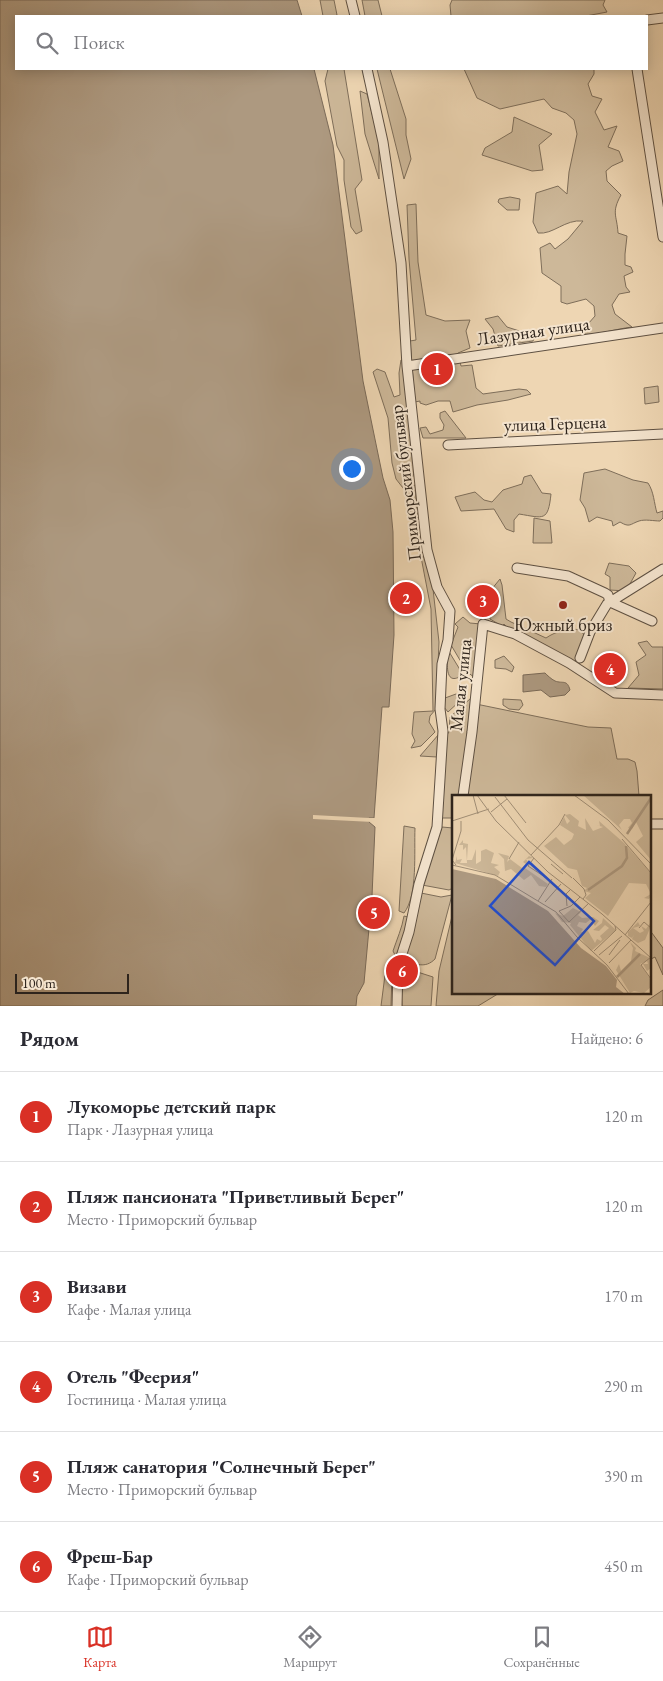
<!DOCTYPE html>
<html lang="ru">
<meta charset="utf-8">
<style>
:root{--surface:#fff;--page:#f7f7f7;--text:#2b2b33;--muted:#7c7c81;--line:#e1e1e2;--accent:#d93025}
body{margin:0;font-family:"EB Garamond",serif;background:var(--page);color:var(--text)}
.scale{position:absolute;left:15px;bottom:12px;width:114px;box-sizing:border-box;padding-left:5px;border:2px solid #2e241c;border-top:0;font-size:14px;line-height:18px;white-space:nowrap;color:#2e241c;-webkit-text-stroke:4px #f4e4ce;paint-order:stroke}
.you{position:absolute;left:351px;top:468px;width:18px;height:18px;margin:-12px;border:4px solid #fff;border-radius:50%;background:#1a73e8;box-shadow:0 0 0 8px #1a73e833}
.badge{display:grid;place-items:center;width:32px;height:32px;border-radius:50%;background:var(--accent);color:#fff;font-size:16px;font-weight:700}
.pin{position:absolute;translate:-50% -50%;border:2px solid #fff;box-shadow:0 1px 5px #0006}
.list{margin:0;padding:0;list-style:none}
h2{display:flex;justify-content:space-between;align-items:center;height:65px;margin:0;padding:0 20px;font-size:21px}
h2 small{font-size:16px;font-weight:400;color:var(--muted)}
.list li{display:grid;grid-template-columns:32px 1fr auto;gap:15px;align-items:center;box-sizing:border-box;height:90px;padding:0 20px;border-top:1px solid var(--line)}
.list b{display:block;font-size:19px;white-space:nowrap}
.list p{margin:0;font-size:16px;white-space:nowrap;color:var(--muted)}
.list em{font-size:16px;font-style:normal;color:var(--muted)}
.icon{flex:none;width:28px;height:28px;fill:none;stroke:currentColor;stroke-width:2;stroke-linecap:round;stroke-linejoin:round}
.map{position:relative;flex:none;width:663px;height:1006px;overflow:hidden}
.search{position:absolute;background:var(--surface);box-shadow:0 2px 12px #0003;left:15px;right:15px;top:15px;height:55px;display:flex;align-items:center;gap:12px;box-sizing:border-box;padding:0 18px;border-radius:0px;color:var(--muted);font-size:19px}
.sheet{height:605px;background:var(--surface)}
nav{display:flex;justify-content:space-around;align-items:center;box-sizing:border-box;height:70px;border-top:1px solid var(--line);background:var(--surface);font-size:14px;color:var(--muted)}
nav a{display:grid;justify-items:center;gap:2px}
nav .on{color:var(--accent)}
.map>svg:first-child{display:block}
.green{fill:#cdb899;stroke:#7e6e5a}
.water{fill:#ad9980;stroke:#7a6a58}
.pier{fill:#eed6b3}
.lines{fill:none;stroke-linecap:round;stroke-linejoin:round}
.street-casing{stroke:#5e5042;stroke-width:11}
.street{stroke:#f4e4ce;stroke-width:9}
.poi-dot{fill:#8f2418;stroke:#f4e4ce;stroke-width:2}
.labels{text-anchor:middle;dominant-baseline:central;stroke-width:4;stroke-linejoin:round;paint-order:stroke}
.street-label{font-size:18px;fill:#2e241c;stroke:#f4e4ce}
.poi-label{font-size:18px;fill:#2e241c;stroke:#f4e4ce}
.inset-river{fill:none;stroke:#ad9980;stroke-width:2.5}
.inset-road{fill:none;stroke:#a18f77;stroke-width:1}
.view{fill:#1d4ed8;fill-opacity:0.15;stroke:#1d4ed8;stroke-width:2.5}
.inset-edge{fill:none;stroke:#2e241c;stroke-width:2.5}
</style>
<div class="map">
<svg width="663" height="1006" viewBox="0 0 663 1006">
<rect width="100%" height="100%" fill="#eed6b3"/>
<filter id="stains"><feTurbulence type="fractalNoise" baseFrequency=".004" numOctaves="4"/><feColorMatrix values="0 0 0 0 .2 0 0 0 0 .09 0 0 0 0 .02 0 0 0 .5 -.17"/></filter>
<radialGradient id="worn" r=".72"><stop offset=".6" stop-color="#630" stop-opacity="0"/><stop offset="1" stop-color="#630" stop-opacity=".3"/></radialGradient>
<path class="green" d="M320,0h14l3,15 -2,1h-12z
M362,0h16l4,16h-17z
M452,0h153l-2,5 4,7 -21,4h-135l-1,-11z
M328,69h16l18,111 -7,9 7,42 -6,3 -5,-7 -7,-47v-20l-7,-14 -12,-65z
M377,69h13l16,50v16l5,24 -7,20z
M464,69h130v5l-6,10 4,12 10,3 -7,13 9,18 13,-4 -9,21 11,4 4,10 -11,5 -6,5 1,10 14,14c-10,18 -4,20 -3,38l9,3 -2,18v11l6,2 2,5 -9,4 2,11 4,5 -11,2 -7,11 3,9 17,13c-17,2 -33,8 -50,7l6,-10 7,-8 -1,-10 -8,-7 -19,5 -6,-2v-16l-19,-13 -2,-25 10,-5 5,6 13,-10 15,-18c-18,-2 -30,14 -45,12l-5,-11 3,-29 22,-7 9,8 2,-22 8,-38 -3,-14 -8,-7 -14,-5 -8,-9 -44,10 -23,-11z
M360,91l7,3 12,47v38l-14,-45z
M514,117l38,17 -13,11 4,25 -11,1 -50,-16 3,-7 27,-16z
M510,197l10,2 -1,11h-12l-9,-8 1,-3z
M416,204l2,58 8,53 19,6 25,-1 -4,11 4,17 -12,5 3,13 11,-1 4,23 7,6 36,-5 8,1 4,4 -23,6 -31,5 -24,7 -3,-11h-12l-12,4 -6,-2v-2l-5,1 -5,-61 6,-1 -7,-81 -2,-54z
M498,316l9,11 28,9 -2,5 -35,5 -5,-17 -8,-10z
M401,360h6l7,113 -5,15 6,-3 3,39 4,23 -8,1 -3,-11 -1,-40 -14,-18 -4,-16 -4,-45 -15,-46 4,-3 8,3 9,25 6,-2 -1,-22z
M658,386l1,16 -14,2 -1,-16z
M445,411l21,27h-43l-3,-10 6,-1 4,7 13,-4 1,-5 -4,-7v-5z
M605,469l28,11 15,3c6,9 6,20 9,30l6,-2v7l-3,3c-6,0 -15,-2 -21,0 -9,3 -9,7 -19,1l-7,4 -1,-5 -15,-4 -8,5 -4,-14 -5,-8 4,-27z
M531,475l11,18 9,1c-3,28 -7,24 -32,20l-5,6v12l-8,-3 -12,-20 -33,2 -6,-14 20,-5 9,8 8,2 11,-12 19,-6 2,-7z
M534,518l16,3 2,22h-19z
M421,557h4l8,32 6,53 -3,67 -6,7 -1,6 6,10 -14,14 -10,2 4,-7 -3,-7 2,-22 19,-1 -2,-102z
M609,563l20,3 7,7 -10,18 -16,-1v-13l-5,-3z
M500,579l2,6 4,34 5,3 35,16c10,-7 23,-10 35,-8l4,7 -8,24 -4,2 -66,-36 -3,-3 -2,2 -12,-7 1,-29z
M463,617l7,6 11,1 -7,53 -7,-5 -16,-27 7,-18 -3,-3z
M647,641l5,6h11v42l-35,-1 11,-13 -3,-13 10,-7 -8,-12z
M448,650l14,23 -1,3c-18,11 -13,-17 -13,-26z
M504,656l10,11 -2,5 -6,-3 -11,-1v-8z
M456,694l4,2 1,4 -13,12 -4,-5 1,-9z
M471,698l-11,98h-7v22h-11l4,-82 3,-4 1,-15z
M503,699l18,1 2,5 -4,5 -10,-1 -6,-4z
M476,704l112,23 23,1 6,31h11l7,3 2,9 2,25h-172z
M439,734l-2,23 -17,-1z
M404,826l11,2c-1,23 3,67 -11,85l-5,-2z
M442,827l11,1v60l-4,2 -27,-5z
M421,893l20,4 11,-2 -17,64c-10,10 -19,5 -31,1z
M453,912v80h48l-23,14h-42l3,-35z
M404,916l4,1 -3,13 -9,27 -3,-6c4,-12 9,-23 11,-35z
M649,929l14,19v27l-8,-18 -6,3z
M405,968l28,9 -2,29h-29l-2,-31 2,-5z
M388,971l4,2 -1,33h-10l4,-31z
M663,990v16h-18l3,-6z"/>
<path class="water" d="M0,0h297l5,16h-286v53h298l19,76 30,236 20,97 7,22 3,32 1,103 -5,72h-7l-8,111h-5v4l6,5 -3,69 -8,87 -7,13 -1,10h-356z
M545,673c2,2 6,6 10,8 8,3 12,-2 15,9l-5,5 -15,2 -9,-7 -18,2v-17z"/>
<path class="pier" d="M313,815l56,3h7l-1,2h-3l1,2 -60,-3z"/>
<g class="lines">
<g class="street-casing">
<path id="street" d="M351,0l4,16
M647,20l16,-2
M367,69l16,73 18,121 6,103 20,184 10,37 13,24 -2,29 -6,24 -2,45 3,22 -6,96 -18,57 -10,48 -11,34 -1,40
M637,69l26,168
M407,366l256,-38
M448,445l215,-11
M517,568l51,8 37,17 3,2 2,7 42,19
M580,658l10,-26 17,-28 56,-35
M463,796l9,-64 11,-108 32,10 54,29 46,30 48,2
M649,824h14"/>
</g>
<use href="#street" class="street"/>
</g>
<circle class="poi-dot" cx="563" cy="605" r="5"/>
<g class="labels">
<g class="street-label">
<text transform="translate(533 331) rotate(-8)">Лазурная улица</text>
<text transform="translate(555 423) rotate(-2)">улица Герцена</text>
<text transform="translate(405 483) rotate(-97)">Приморский бульвар</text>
<text transform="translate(460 685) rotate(-84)">Малая улица</text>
</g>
<g class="poi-label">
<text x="563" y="624">Южный бриз</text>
</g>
</g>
<g transform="translate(452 795)">
<rect width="199" height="199" fill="#eed6b3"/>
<path d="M131,0h68v65l-15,-18 7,-6 -7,-14 -4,7 -4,-1 4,-5 -2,-4h-6l-5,6 3,5zM118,19l9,7 -1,5 8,4 -1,-12 8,13 10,-4 -7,-2 4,1 -1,-5 25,22 27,30v23l-2,3 -5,-1 7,-4 -5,-10 -17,-1 -21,33 -23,-18 6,-5 -7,-2 3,-3 -5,-2 -5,-16 -9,-2 -24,-22 12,-9 8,8 8,-6 2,-5 -14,-9 4,-8 3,7 3,-3 -5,-6zM11,45v3l5,1 -1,16h5l4,-11v15l5,-3v-10l5,-2 8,4 -3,10 8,2 -5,2 6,5 -2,4 -43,-13 2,-7v4l5,-1 -2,4h7l-1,-16 -3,3v-5h-4zM46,58l11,3 -2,6 3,-3 12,9 4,-4 -3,-2 6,-6 4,2 -7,1 2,3 -3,6 23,16 -2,3 -7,-1 -8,-11 -7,5 -13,-11 -6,2 -1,-12zM121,113l8,4 -3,3 4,3 11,-1 6,4 -4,5 -4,-7 -5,4 -7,-1 -2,4 6,3 -2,3 7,-1 7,12 2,-4 4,2 4,-8 -3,6 -2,-3 9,-8 -4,-3 -6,6 -6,-1 9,-7 1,-5 13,12 -25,21 -21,-26 1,-2 -9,-1 -7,-9 8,3zM186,127l2,4 -7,2 7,5 4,-2 -3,-5 5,3 5,-7v4l-6,14 -7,3 -6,-4 2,-4 -2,3 -4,-2v-4zM178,147l6,6 -1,3 15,7 1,10 -4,3 -4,-7h5l-1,-3 -7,3 11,16v7l-7,6 -10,-2 -4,2 -14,-23 3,-6 2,7 10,-10 2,-13z" fill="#cdb899"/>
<path d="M0,74l44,10 52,32 33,37 25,18 11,14 -1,7 9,7h-173z" fill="#ad9980"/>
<path class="inset-river" d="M175,39l24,-36M136,95l34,-24 5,-8 -1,-12M165,182l23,-23"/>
<path class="inset-road" d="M21,0l5,19M25,0l19,26 52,51 54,42 49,44M52,0l22,28M122,0l34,25 43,44M43,2l33,43 44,38M39,17l16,-13M0,26l37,-12M170,44l29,34M79,60l28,-30 6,-11M82,63l-6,8 23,15M57,64l10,-17M99,69l12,10M0,70l43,10 61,37 21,25 30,28 22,29M4,70l-4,-5 9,-29v-10M121,83l11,11 2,6 -3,4M128,102l-9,9 -12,5 10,11 20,-19M86,106l14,-22M93,107l16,-18M115,111l-1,-12 4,-4M187,133l5,-6 7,6M173,140l26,-33M142,156l22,-21 -1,-4M147,160l23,-19M157,160l11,-15M199,162l-10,8 10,14M157,168l22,-23"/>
<path class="view" d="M77,67l65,59 -39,44 -65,-59z"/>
<rect width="199" height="199" class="inset-edge"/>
</g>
<rect width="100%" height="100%" filter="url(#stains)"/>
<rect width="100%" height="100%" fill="url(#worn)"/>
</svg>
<div class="scale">100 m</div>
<div class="you"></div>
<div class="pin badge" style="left:437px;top:369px">1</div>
<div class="pin badge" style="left:406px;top:598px">2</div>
<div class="pin badge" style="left:483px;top:601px">3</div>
<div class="pin badge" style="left:610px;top:669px">4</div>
<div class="pin badge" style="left:374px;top:913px">5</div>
<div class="pin badge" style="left:402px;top:971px">6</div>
<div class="search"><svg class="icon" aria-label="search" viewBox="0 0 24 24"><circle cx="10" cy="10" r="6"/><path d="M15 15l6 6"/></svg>Поиск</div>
</div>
<section class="sheet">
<h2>Рядом<small>Найдено: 6</small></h2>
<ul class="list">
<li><span class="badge">1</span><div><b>Лукоморье детский парк</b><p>Парк · Лазурная улица</p></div><em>120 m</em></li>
<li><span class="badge">2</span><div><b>Пляж пансионата &quot;Приветливый Берег&quot;</b><p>Место · Приморский бульвар</p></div><em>120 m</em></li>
<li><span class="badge">3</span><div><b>Визави</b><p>Кафе · Малая улица</p></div><em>170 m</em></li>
<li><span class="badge">4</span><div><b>Отель &quot;Феерия&quot;</b><p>Гостиница · Малая улица</p></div><em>290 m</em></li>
<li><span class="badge">5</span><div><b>Пляж санатория &quot;Солнечный Берег&quot;</b><p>Место · Приморский бульвар</p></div><em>390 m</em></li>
<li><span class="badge">6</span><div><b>Фреш-Бар</b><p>Кафе · Приморский бульвар</p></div><em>450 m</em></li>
</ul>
</section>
<nav>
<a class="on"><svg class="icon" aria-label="map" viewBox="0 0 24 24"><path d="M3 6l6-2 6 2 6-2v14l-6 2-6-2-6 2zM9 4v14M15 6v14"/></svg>Карта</a>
<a><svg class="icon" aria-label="directions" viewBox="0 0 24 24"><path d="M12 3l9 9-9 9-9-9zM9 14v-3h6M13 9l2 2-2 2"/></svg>Маршрут</a>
<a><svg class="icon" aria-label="saved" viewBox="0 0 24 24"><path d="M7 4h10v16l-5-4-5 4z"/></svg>Сохранённые</a>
</nav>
